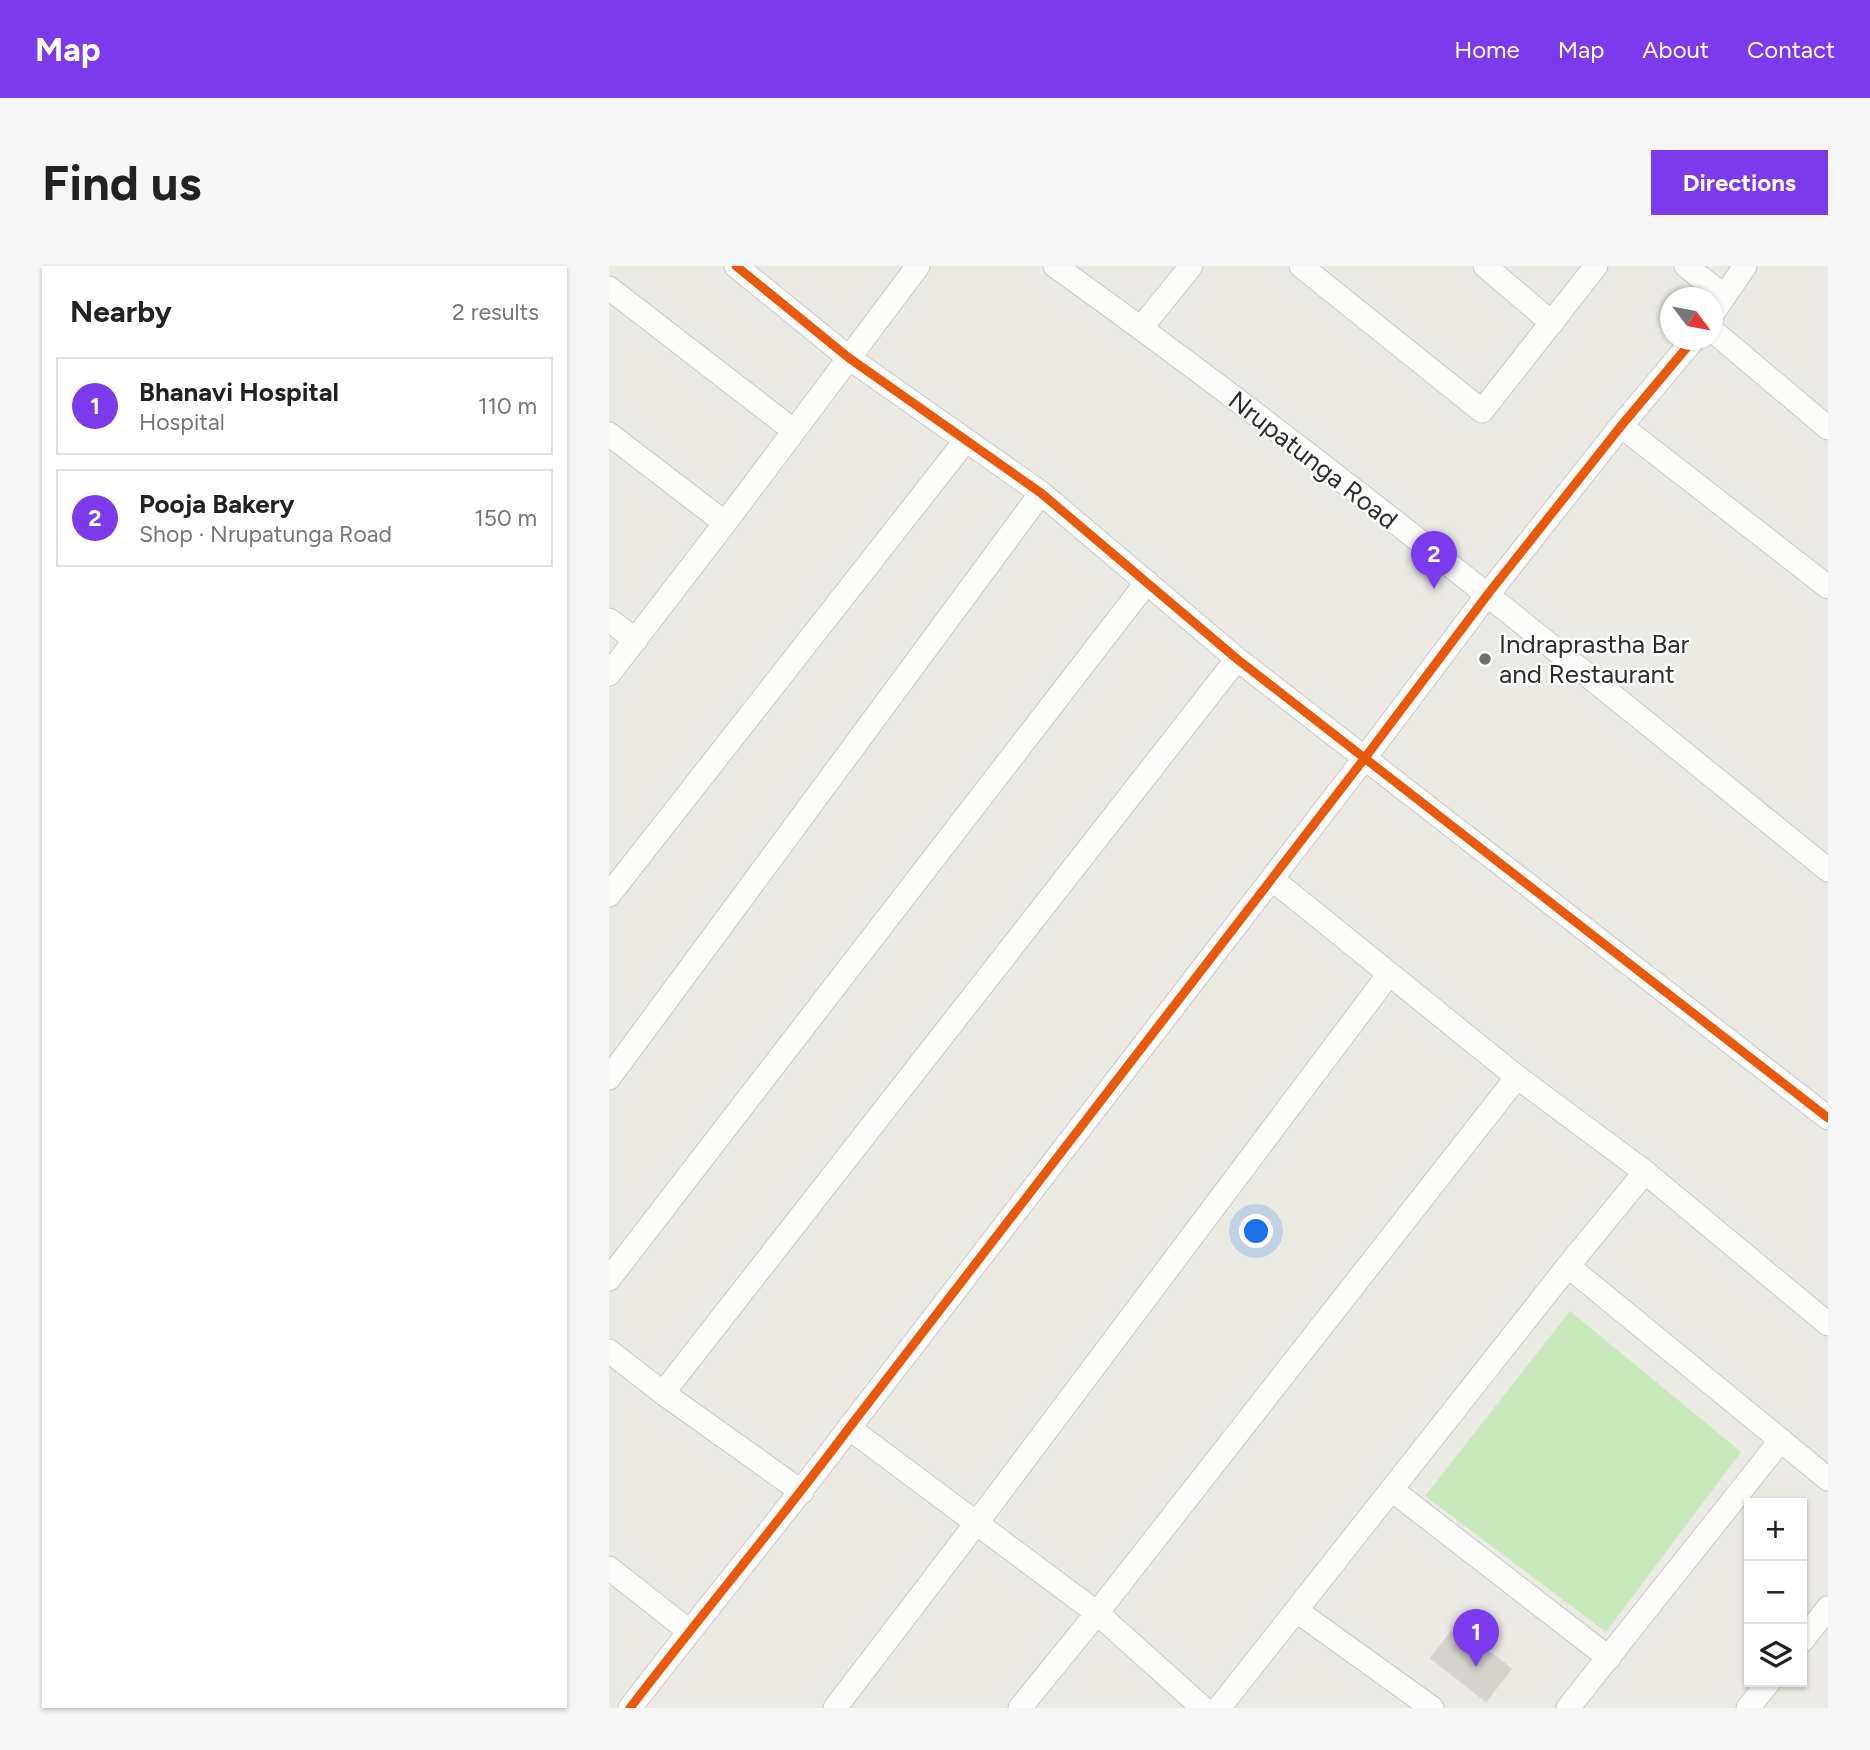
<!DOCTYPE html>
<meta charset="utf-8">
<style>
:root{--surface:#fff;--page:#f6f6f6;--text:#222;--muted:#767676;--line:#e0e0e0;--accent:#7c3aed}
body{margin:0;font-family:Figtree,sans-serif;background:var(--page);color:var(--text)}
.controls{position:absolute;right:21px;bottom:21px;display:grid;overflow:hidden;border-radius:0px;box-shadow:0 2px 5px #0004}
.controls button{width:63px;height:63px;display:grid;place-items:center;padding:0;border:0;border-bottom:2px solid var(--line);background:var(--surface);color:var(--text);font:35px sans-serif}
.compass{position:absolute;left:1051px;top:21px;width:63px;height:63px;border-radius:50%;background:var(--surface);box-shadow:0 2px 5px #0004;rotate:122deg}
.you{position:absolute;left:648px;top:966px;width:24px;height:24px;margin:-18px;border:5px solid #fff;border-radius:50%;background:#1a73e8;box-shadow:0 0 0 10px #1a73e833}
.badge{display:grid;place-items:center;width:46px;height:46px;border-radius:50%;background:var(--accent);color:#fff;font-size:23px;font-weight:700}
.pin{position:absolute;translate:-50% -58px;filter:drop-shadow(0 2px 4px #0008)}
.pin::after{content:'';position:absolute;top:37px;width:24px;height:21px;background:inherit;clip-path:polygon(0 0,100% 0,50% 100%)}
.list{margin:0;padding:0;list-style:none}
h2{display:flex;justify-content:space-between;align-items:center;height:91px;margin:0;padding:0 28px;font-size:30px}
h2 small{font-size:23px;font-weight:400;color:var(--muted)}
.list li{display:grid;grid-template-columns:46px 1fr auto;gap:21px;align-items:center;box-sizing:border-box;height:98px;margin:0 14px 14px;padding:0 14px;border:2px solid var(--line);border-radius:0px}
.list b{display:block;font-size:26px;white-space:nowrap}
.list p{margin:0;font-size:23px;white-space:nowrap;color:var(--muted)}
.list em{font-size:23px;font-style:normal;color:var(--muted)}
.icon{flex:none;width:38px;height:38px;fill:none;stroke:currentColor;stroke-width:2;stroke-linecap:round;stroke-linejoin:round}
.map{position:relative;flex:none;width:1219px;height:1442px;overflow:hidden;border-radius:0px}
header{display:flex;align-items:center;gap:42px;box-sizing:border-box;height:98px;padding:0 35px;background:var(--accent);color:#fff}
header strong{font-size:33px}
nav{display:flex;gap:38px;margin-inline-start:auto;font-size:24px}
.intro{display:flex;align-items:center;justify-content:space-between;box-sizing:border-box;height:168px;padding:0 42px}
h1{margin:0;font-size:49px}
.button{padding:18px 32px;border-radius:0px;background:var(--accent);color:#fff;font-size:24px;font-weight:700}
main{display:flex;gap:42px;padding:0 42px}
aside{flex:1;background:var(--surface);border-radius:0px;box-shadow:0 2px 5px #0004}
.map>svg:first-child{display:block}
.green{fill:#c7e9bb}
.building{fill:#d5d3ce;stroke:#d7d5d0;stroke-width:2}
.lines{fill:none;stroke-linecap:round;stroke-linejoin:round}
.minor-casing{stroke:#c9c8c8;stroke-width:25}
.minor{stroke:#fcfcfb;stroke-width:23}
.cycleway-casing{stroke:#fff;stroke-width:13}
.cycleway{stroke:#e8590c;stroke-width:9}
.poi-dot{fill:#706f6d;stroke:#fff;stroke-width:2.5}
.labels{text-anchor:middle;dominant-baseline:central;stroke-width:5;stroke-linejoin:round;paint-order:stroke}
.street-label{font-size:26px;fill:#2d2d2d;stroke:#fff}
.poi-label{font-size:26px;fill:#2d2d2d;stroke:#fff;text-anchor:start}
</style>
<header>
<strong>Map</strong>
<nav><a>Home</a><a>Map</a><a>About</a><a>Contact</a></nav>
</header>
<div class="intro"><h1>Find us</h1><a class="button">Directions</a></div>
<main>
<aside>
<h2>Nearby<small>2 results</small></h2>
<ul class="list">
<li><span class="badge">1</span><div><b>Bhanavi Hospital</b><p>Hospital</p></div><em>110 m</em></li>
<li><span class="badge">2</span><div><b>Pooja Bakery</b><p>Shop · Nrupatunga Road</p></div><em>150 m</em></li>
</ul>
</aside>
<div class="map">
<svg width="1219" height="1442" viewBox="0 0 1219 1442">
<rect width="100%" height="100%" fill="#eceae4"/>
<path class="green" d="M961,1045l171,141 -135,180 -181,-136z"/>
<path class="building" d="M847,1360l55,43 -25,32 -55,-43z"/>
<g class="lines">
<g class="minor-casing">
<path id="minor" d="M127,0l113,92 192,135 196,166 591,459
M446,0c266,190 519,398 773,604
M692,0l181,145 114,-145
M876,0l67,57
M1077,0l38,30
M0,22l185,143
M1104,47l32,-47
M532,62l50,-62
M1104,65l115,97
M1012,160l207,161
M0,168l116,89
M0,354l27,20
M0,408l116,-151 193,-257
M663,613l245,198 128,95 183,152
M0,629l357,-455
M0,812l432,-585
M959,1000l260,213
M0,1013l538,-697
M0,1085l54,42 139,99
M54,1127l574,-734
M240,1162l248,185 106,95
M783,1224l217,168
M0,1302l80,63
M688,1345l135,97
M1193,1375l26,-33
M21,1442c72,-94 148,-185 219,-280l515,-669 124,-165 133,-168 72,-86
M226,1442l156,-204 398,-530
M411,1442l77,-95 420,-536
M610,1442l349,-442 77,-94
M959,1442l213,-268
M1139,1442l21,-26"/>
</g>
<use href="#minor" class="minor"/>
<g class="cycleway-casing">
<path id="cycleway" d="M127,0l113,92 192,135 196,166 591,459
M21,1442c72,-94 148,-185 219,-280l515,-669 124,-165 133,-168 72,-86"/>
</g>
<use href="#cycleway" class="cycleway"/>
</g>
<circle class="poi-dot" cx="876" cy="393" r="7"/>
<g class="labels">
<g class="street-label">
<text transform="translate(704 194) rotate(38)">Nrupatunga Road</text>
</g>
<g class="poi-label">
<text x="890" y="378">Indraprastha Bar<tspan x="890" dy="30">and Restaurant</tspan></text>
</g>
</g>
</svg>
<div class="controls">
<button>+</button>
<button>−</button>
<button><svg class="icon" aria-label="layers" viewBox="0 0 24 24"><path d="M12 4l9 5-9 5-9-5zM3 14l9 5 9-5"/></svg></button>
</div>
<svg class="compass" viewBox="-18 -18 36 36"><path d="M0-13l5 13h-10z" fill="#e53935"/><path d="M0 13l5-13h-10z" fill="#767676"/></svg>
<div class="you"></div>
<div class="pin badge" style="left:867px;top:1401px">1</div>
<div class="pin badge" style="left:825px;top:323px">2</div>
</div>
</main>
